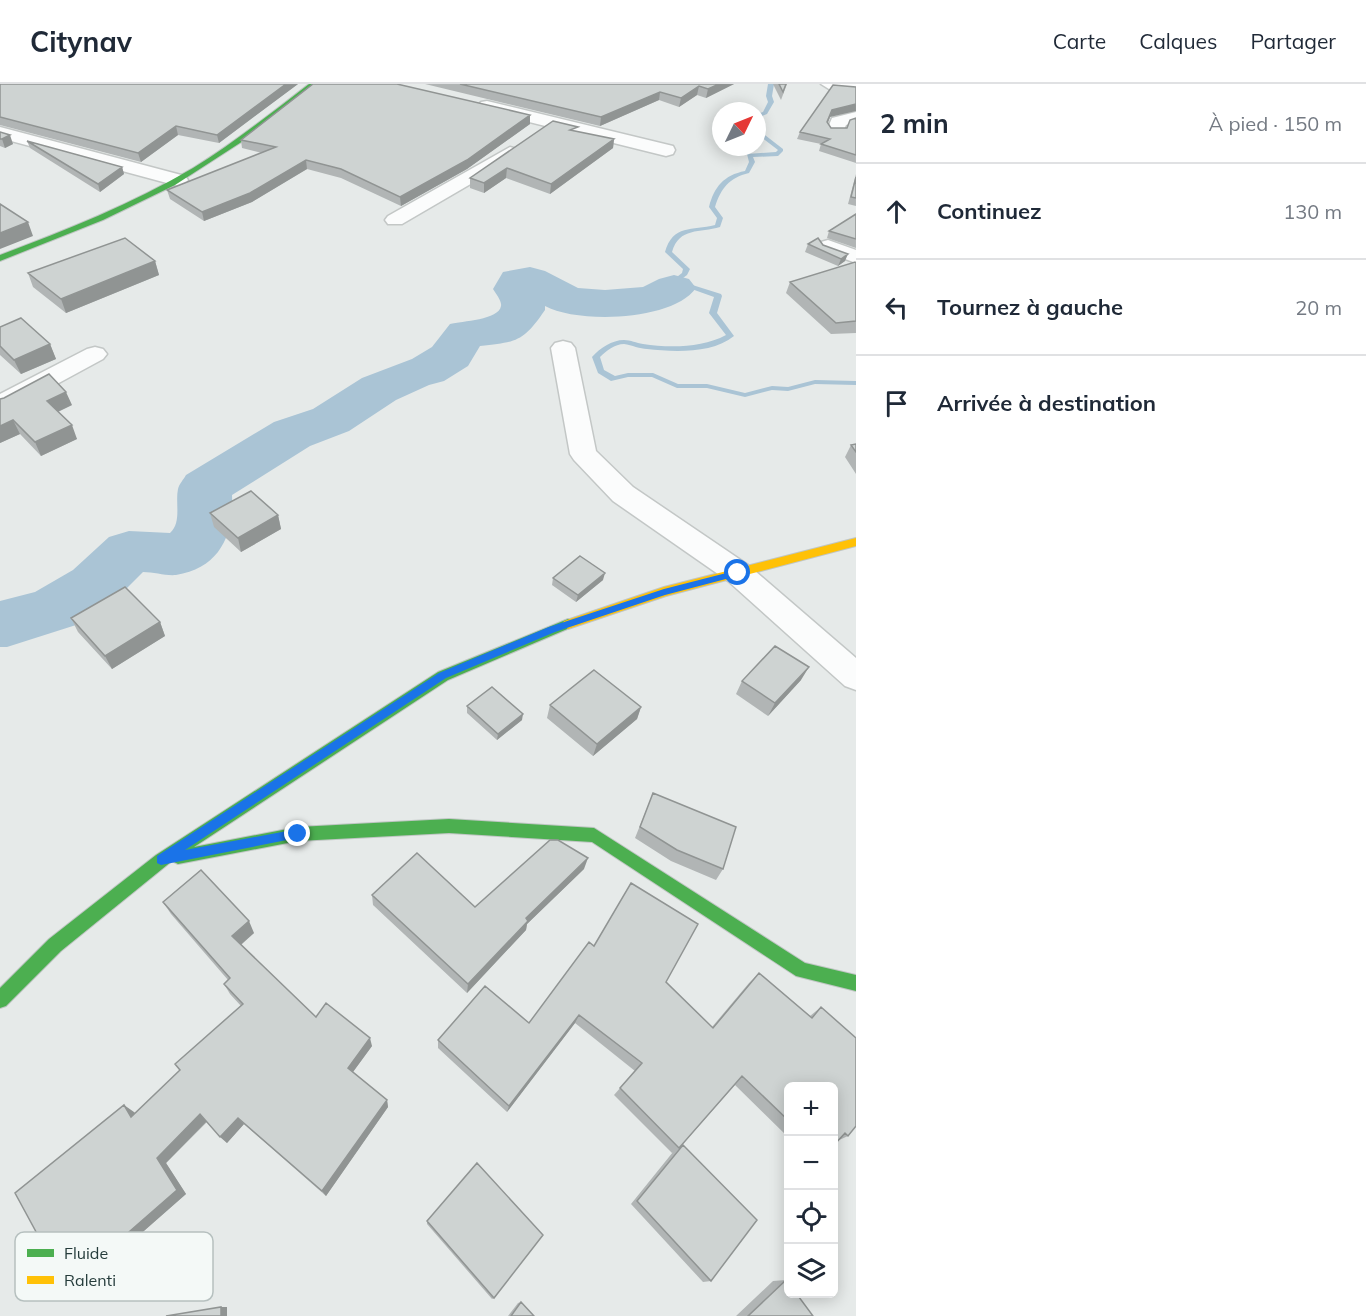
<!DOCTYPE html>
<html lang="fr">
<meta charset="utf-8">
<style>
:root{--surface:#fff;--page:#f6f6f7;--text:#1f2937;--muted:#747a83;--line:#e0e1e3}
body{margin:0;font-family:Mulish,sans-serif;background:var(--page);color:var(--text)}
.controls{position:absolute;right:18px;bottom:18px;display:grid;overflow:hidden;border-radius:9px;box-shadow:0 3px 15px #0003}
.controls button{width:54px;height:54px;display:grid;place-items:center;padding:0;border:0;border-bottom:2px solid var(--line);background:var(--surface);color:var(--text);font:30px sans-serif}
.compass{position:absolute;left:712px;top:18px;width:54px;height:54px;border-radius:50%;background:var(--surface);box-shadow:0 3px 15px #0003;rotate:47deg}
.stop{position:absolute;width:18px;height:18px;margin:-14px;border:4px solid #1a73e8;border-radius:50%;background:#fff}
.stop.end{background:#1a73e8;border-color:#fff;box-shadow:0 2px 6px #0008}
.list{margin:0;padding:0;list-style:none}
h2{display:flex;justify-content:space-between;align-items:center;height:78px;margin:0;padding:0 24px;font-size:26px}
h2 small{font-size:20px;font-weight:400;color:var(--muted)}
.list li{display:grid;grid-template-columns:39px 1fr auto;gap:18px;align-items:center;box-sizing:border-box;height:96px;padding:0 24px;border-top:2px solid var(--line)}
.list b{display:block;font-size:22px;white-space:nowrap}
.list em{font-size:20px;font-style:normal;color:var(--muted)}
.icon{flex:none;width:33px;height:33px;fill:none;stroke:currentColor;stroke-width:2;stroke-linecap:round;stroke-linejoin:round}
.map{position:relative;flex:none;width:856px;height:1232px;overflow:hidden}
header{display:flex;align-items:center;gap:36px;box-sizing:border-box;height:84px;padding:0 30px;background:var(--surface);border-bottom:2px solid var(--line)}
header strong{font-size:28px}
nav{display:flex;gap:33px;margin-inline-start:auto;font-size:21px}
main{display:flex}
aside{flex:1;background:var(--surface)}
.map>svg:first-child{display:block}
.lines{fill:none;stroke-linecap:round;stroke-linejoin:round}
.stream{fill:#aac4d5;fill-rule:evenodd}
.river{fill:#aac4d5;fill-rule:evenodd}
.street-casing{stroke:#c3c7c6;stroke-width:3}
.fast-casing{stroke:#c0c6c4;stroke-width:2}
.slow-casing{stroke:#c0c6c4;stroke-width:2}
.street{fill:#fbfcfc;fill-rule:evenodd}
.fast{fill:#4caf50;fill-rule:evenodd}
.slow{fill:#ffc107;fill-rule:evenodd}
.wall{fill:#b1b5b5}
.shaded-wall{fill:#909493}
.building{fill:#ced3d2;stroke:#909493;stroke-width:1.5}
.route{fill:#1a73e8}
.key{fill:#f4f9f7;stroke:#b6c0bf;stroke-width:1.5}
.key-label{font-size:16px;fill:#253c3b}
</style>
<header>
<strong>Citynav</strong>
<nav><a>Carte</a><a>Calques</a><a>Partager</a></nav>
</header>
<main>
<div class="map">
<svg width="856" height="1232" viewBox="0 0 856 1232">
<rect width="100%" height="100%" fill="#e6eae9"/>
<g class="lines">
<path class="stream" d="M768,0h6l-2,12 2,6 -7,12 -10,4v-4l6,-2 5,-10 -2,-6z
M757,45l26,20v2l-5,5 -25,1 2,5 -6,11c-20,5 -28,15 -34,34l8,11 -3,9c-20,6 -41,0 -48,25l18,17 -3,6 -8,6 -1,4 8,-2 35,11 1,2 -5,17 17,23c-22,18 -61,16 -87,13 -7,0 -15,-4 -23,-5 -9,0 -18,7 -24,13l4,13 11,6 13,-3h25l25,11h29l38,9 27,-7 16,1 27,-7 41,1v4l-41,-1 -27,7 -16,-1 -27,7 -38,-9h-30l-25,-11h-24l-17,4 -13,-8 -6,-16c8,-9 20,-17 32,-17 7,0 12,3 19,4 26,4 59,4 83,-9l-17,-22 5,-16 -28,-10 -14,2 1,-9 9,-7 1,-4 -18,-17c8,-28 27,-21 50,-27l2,-7 -8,-11c5,-20 15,-32 36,-36l4,-9 -2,-8 29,-2 2,-2 -21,-16z"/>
<path class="river" d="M530,183l15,4 33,17 27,2 38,-3 16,-8 15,-4 15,4 7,9c-23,33 -118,36 -151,18v4c-22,32 -28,32 -65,36l-12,20 -24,15 -15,4 -33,15 -47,31 -39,15 -78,49c2,41 -13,73 -56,80 -10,1 -22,-3 -33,-3l-28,28 -39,25 -69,22h-7v-46l35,-9 38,-22 36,-33 20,-6 41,2c12,-11 5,-30 8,-44 1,-5 6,-10 8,-14l88,-53 39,-13 49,-31 50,-19 20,-12 18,-23c12,-3 49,-4 51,-18 1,-5 -5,-12 -8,-17l10,-17z"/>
<g class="street-casing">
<path id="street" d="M821,0h35v8l-27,-3z
M487,17l186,45 2,4 -2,4 -7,2 -185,-46 -3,-4 3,-4z
M856,28v10l-10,3 -4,9h-12l-3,-4 5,-12z
M0,43l185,49 3,4 -3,4 -7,2 -178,-48z
M510,63l7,2 2,4 -2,4 -115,67h-14l-3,-4 3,-4z
M828,156l28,10v13l-35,-13 -4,-4 4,-4z
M563,257l8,2 4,5 21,103 37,36 115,78 108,93v32l-11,-4 -117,-105 -115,-80 -39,-41 -4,-6 -19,-106 4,-5z
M95,263l8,2 4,5 -4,5 -94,51 -9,2v-18l87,-45z"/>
</g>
<g class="fast-casing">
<path id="fast" d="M309,0h7l-73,57 -68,44 -72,35 -103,41v-6c66,-25 132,-51 193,-87 41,-25 78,-55 116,-84z
M568,535l4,2 2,3 -2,3 -124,53 -254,167 104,-20 151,-8 145,9 211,135 51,12v16l-60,-15 -204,-134 -143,-9 -151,8 -120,23 -6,-3 -111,90 -55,55 -6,2v-20l49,-49 107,-84 282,-183z"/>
</g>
<g class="slow-casing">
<path id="slow" d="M856,454v8l-190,50 -98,33 -6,-5 2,-3 100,-34z"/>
</g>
<use href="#street" class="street"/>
<use href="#fast" class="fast"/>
<use href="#slow" class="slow"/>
</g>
<path class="wall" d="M0,0h298l-79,59 -41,-8 -37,27 -141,-37z
M425,0h309l-28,14 -9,-3 -18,12 -20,-7 -59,26z
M773,0h14l-6,16z
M830,33l-2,6 3,5h16l9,-10v45l-37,-12 2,-7 -24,-5 3,-7z
M530,40l-63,45 -66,37 -60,-28 -34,-9 -55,33 -48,19 -34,-22 -3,-9 95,-37 -20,-5 -1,-8z
M0,48l13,12 -8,4 -5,-2z
M577,48l37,7 -1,9 -63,46 -44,-16 -22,15 -14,-5v-10z
M27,57l95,26 2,7 -24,18 -70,-44z
M856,90v32l-8,-2z
M856,130v34l-29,-10 2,-7z
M808,160l15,1 22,16 -7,5 -33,-14z
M155,177l4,14 -93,38 -33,-26 -5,-14z
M856,179v70l-25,1 -45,-41 4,-11z
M0,243l50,17 6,15 -35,15 -21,-19z
M0,315l72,6 -14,7 19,27 -36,17 -21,-22 -20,9z
M856,360v30l-11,-17 6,-12z
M210,429l68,2 3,14 -40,23 -27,-25z
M553,494l50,2 -27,22 -24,-17z
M71,534l89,4 5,14 -53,33 -34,-37z
M801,596l-33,36 -32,-22 6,-13z
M550,621l91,2 -4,12 -44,37 -46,-38z
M467,622l55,14 -25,20 -30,-27z
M653,709l70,76 -7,11 -45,-19 -36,-23z
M584,785l-57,55 -1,6 -59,63 -94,-88 -1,-10 103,12z
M163,818l91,31 -13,12 75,72 56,29 -19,26 34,28 1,7 -62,89 -82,-72 -17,19 -20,-21 -41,41 20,31 -107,94 55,-176 1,1 45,-43 61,-64 -11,-12 -6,-10 4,-4 -57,-66z
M594,862l72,36 46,45 37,-44 10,-10 51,43 11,-9 27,129 -11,5 -48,-55v52l-54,-53 -53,60 29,136 -8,1 -72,-78 42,-52 -1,1 -58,-58 21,-24 -60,-48 -68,89 -69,-64v-8l91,-17z
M427,1137l67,77 -2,1 -65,-75z
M786,1196l27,36h-77l37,-35z
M521,1218l13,14h-26l10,-13z"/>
<path class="shaded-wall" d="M286,0h12l-79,59 -2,-8z
M719,0h15l-28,14 2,-9z
M699,2l-2,9 -18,12 2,-9z
M660,8l-1,8 -59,26 1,-9z
M856,20v7l-26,6 -5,12 7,-19z
M530,31v9l-63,45 -66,37 -1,-9z
M176,42l2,9 -37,27 -3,-9z
M10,51l3,9 -8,4 -3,-9z
M614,55l-1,9 -63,46 1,-10z
M306,76l1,9 -55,33 -48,19 -2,-9z
M122,83l2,7 -24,18 -2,-8z
M507,84l-1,10 -22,15v-10z
M28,138l5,14 -33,13v-16z
M848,170l-3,7 -7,5 3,-7z
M155,177l4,14 -93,38 -5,-14z
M50,260l6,15 -35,15 -7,-14z
M66,308l6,13 -19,9 -6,-13z
M13,336l7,14 -20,9v-17z
M72,341l5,14 -36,17 -6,-14z
M278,431l3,14 -40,23 -3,-14z
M605,489l-2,7 -27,22 2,-7z
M160,538l5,14 -53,33 -7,-13z
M809,583l-8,13 -33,36 7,-13z
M641,623l-4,12 -44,37 4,-12z
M523,630l-1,6 -25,20 1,-6z
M588,774l-4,11 -57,55 -1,6 -59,63 1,-9 58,-66z
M249,837l5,12 -16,14 -6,-11z
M579,931l-4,8 -68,89 2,-6z
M370,954l2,8 -22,30 -2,-8z
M387,1016l1,7 -62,89 -4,-5z
M124,1021l10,7 7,11 -10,-6z
M200,1030l7,7 -41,42 20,31 -107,94 -13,-1 91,-129z
M238,1034l6,6 -17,19 -7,-6z
M221,1223h6v9h-6z"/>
<path class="building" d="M0,0h286l-69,51 -41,-9 -38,27 -138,-36z
M313,0h84l133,31 -63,45 -67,37 -59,-28 -35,-9 -56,33 -48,19 -35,-22 109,-43 -35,-7z
M460,0h259l-11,5 -9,-3 -18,12 -21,-6 -59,25z
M779,0h7l-3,8z
M833,1l23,2v17l-24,6 -5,12 4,6h16l3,-8 6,-2v37l-35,-11 9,-5 -30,-7z
M553,37l25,6 -8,3 44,9 -63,45 -44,-16 -23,15 -14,-5z
M0,48l10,3 -8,4h-2z
M27,57l95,26 -24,17z
M856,93v21l-5,-1z
M0,120l28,18 -28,11z
M856,130v25l-27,-8z
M125,154l30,23 -94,38 -33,-26z
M818,154l5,7 25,9 -7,5 -33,-15z
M855,178l1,1v58l-20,2 -46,-41z
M21,234l29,26 -36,16 -14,-14v-19z
M49,290l17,18 -19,9 25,24 -37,17 -22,-22 -13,6v-27l4,-1z
M856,360v8l-5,-7z
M251,407l27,24 -40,23 -28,-25z
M580,472l25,17 -27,22 -25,-17z
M125,503l35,35 -55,34 -34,-38z
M775,562l34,21 -34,36 -33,-22z
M594,586l47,37 -44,37 -47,-39z
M492,603l31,27 -25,20 -31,-28z
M653,709l83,34 -13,42 -46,-19 -37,-23z
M550,756h8l30,18 -62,60 2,3 -60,63 -96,-89 45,-42 58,54z
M201,786l48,51 -17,15 84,81 10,-14 44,35 -22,30 39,32 -65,91 -84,-73 -18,19 -20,-23 -43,44 20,32 -111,97 -51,-94 109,-88 7,12 49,-47 -5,-6 68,-60 -19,-20 6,-6 -67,-76z
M631,799l67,41 -32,58 47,46 46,-55 53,45 9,-11 35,31v88l-8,10 -3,-3 -11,12v-59h-45v35l-47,-45 -63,72 -59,-60 22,-25 -63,-48 -70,91 -71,-66 47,-54 44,37 60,-81 5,4z
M683,1061l74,75 -46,61 -74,-80z
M477,1079l66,72 -49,63 -67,-77z
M786,1196l3,3v10h7l17,23h-65z
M521,1218l13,14h-23z
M221,1223v9h-55z"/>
<path class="route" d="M738,486l4,3 -1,2 -76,20 -110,37 -109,46 -261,172 113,-21 5,5 -1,3 -141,28 -4,-2v-7l282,-183 110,-46 115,-38z"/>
<rect x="15" y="1148" width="198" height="69" rx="9" class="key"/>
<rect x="27" y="1165" width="27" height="8" fill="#4caf50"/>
<rect x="27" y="1192" width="27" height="8" fill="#ffc107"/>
<g class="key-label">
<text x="64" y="1175">Fluide</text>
<text x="64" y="1202">Ralenti</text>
</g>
</svg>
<div class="controls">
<button>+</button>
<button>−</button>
<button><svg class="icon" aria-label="locate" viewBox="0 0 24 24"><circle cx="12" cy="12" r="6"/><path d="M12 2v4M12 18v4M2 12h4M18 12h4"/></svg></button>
<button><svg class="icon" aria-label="layers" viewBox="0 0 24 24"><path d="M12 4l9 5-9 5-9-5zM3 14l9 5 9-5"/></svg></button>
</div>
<svg class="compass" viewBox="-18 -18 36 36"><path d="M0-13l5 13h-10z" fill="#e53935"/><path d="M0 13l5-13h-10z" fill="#747a83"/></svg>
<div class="stop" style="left:738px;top:489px"></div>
<div class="stop end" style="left:298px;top:750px"></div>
</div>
<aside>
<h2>2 min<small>À pied · 150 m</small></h2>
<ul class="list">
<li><svg class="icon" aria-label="ahead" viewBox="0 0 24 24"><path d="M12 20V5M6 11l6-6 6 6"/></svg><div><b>Continuez</b></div><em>130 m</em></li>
<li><svg class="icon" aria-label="left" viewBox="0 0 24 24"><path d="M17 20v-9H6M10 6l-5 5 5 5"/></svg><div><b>Tournez à gauche</b></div><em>20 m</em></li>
<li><svg class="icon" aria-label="arrive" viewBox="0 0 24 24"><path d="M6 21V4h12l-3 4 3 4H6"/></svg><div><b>Arrivée à destination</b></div></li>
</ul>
</aside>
</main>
